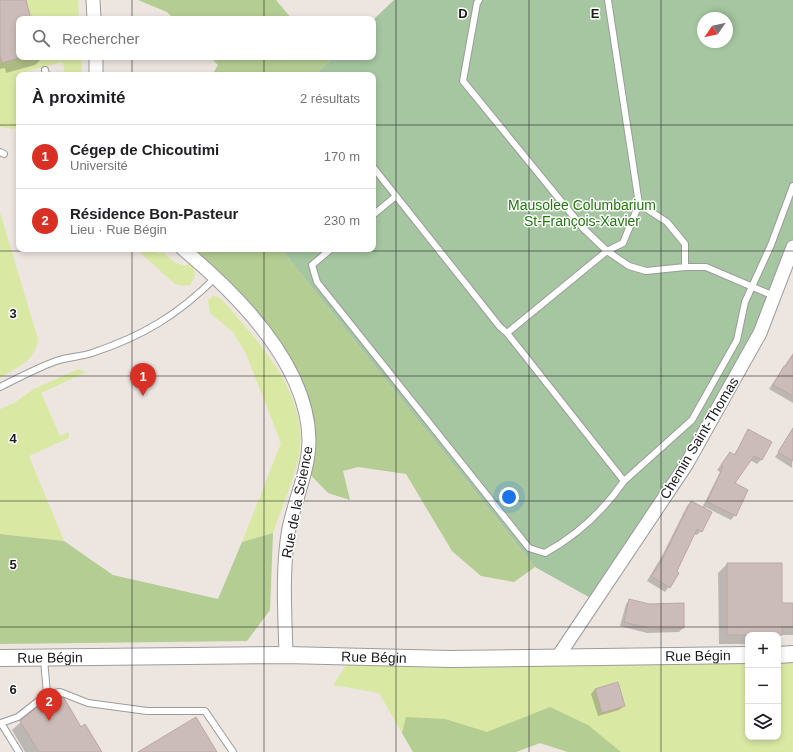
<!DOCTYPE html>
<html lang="fr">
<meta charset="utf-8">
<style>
:root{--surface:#fff;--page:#f6f6f6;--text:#202124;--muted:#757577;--line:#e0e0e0;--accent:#d93025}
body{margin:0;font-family:Arial,sans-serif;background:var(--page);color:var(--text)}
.controls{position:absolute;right:12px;bottom:12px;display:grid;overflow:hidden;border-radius:8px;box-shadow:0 2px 6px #0003}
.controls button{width:36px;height:36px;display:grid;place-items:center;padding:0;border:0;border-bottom:1px solid var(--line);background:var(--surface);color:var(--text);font:20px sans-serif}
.compass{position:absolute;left:697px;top:12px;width:36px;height:36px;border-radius:50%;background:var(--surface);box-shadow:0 2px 6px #0003;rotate:236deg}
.you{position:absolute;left:509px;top:497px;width:14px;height:14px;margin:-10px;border:3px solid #fff;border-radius:50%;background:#1a73e8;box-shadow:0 0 0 6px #1a73e833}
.badge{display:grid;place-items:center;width:26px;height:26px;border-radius:50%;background:var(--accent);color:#fff;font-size:13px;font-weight:700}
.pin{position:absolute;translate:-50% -33px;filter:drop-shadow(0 1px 2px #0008)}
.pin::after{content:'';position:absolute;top:21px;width:14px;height:12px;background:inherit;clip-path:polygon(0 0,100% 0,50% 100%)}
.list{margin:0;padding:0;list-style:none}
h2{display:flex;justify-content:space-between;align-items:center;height:52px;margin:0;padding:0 16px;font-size:17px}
h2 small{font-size:13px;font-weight:400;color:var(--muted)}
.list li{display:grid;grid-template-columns:26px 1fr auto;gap:12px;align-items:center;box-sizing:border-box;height:64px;padding:0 16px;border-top:1px solid var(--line)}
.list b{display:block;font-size:15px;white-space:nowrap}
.list p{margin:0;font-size:13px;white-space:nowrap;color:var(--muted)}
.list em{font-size:13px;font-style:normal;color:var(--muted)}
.icon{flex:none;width:22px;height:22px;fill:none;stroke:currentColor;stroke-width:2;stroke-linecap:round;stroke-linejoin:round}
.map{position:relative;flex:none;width:793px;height:752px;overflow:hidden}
.search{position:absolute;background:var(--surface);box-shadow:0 2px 6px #0003;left:16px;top:16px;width:360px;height:44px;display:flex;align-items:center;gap:10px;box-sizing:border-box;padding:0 14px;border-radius:8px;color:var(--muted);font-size:15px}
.panel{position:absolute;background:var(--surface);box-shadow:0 2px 6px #0003;left:16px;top:72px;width:360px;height:180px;border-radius:8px}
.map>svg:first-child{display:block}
.grass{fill:#d9e9a4}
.forest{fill:#b4cd93}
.cemetery{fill:#a5c6a0;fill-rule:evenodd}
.shadow{fill:#0003}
.building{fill:#ccbcb9;stroke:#bea7a2}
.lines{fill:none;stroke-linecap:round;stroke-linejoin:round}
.service-casing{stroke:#9c9c9c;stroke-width:8}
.minor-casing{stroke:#9c9c9c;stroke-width:15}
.tertiary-casing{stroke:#9c9c9c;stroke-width:18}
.service{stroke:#fff;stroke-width:6}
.minor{stroke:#fff;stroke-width:13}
.tertiary{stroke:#fff;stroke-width:16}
.grid{fill:none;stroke:#1b1b1b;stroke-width:1;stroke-opacity:0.55}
.labels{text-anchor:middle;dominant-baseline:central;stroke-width:3;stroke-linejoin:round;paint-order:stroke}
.park-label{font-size:14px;fill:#1f780a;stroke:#fff}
.street-label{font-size:14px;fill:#1b1b1b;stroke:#fff}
.grid-label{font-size:13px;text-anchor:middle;font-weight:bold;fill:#1b1b1b;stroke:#fff;stroke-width:3;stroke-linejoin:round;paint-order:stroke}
</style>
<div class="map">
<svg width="793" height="752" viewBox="0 0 793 752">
<rect width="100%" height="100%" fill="#ede5e0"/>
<path class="grass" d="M0,0h78l1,19h-60v38h62l1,18h-17l-2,-13 -36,9v4h-8v51l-6,3 -13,-2z
M0,212l38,127c-2,22 -21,28 -38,39z
M136,249h17l6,5 4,-2 11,10 12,4 3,-3 4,4 2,9 -5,9 -7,1 -8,-2z
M213,296l6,1 5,5c38,44 88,96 74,159 -6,24 -17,48 -25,72l-31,9 39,-99 -35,-89 -13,-22 -23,-19 -2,-13z
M78,369l8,3 -45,21 19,43 9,-4v6l-40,18 35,85 -64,-7v-125l14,-6 20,-14z
M793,654v98h-225l-28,-9 -24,9h-103l-34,-59 -46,-8 19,-29 396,-1v82h30v-82z"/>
<path class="forest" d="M138,0h138l16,19h-118l-7,-7z
M210,57h124l-19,18h-103l6,-10z
M183,249h98l254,318 -21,15 -33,-6 -29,-25 -46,-77 -48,-7 -15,4 7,29 -22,-7 -23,-24 1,-56 -32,-69z
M273,533l-3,77 -23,31 -247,3v-110l64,7 49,34 105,24 24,-57z
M550,707l38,18 33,27h-53l-28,-9 -24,9h-103l-11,-19 4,-16 39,2 42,13z"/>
<path class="cemetery" d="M394,0h399v247l-33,86 -74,132 -92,135 -59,-33 -254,-318h92v-174h-58l19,-18h39v-37zM703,18h24v24h-24z"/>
<path class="shadow" d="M0,0h25l6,19h-12v38h25l-9,8 -29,8 -1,-5 -5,1z
M793,353v50l-24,-14z
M749,431l21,11 -9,18 -4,4 -7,-4 -16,23 1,32 -4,5 -26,-13 -4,24 -4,4 -3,-1 -18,38 2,1 -13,19 -18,-11 15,-25 25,-50 4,-4 11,6 18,-36 -3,-2 13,-17 3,3z
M787,440l6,4 -1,24 -17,-11z
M727,564h54v40h12v31h-12l-3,3v-3h-30v9h-29l-1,-71z
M630,600l53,28 -4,4 -32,1 -27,-7 6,-22z
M595,689l29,17 -5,4 -21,6 -7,-22z
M21,722l59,6 21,24h-76l-13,-22z"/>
<path class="building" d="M0,0h26l5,19h-12v39l-17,5 -2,-7z
M793,355v41l-20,-11 11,-19 1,1z
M793,428v33l-15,-9z
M748,429l24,13 -10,18 -8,-4 -19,27 13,7 -12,26 -29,-14 16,-35 -2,-2 9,-13 5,3z
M691,501l21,11 -10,20 -5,-3 -20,42 2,2 -9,15 -19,-12 10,-14z
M727,563h55v40h11v24h-11v8h-55z
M629,599l20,5 35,-1v25l-32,1 -28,-7z
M618,682l7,24 -23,7 -7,-24z
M59,697l5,1 17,29 4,-3 17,28h-63l-19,-31 26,-21z
M196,717l21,35h-79z"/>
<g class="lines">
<g class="service-casing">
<path id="service" d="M479,0l-2,3 -14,78 120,147 24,23 16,-8 16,-39
M608,0l31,204 28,18 18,22v23
M45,70l1,5
M0,152l4,2
M373,167l127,160 7,6 100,-82 22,15 17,5 39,-4h21l68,29
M373,215l23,-19
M331,249l-19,16 5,17 212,266 16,5c31,-17 59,-43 79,-72l-117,-148
M0,387c18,-9 37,-19 56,-26 11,-4 24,-4 36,-8 51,-17 86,-38 124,-76
M624,481l68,-61 45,-80 8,-38 26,-57 22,-59
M47,694l13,-2 28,11 59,8h58l28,41
M19,752l-18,-29 17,-6 29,-23 -3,-35"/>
</g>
<g class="minor-casing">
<path id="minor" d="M93,0l1,19
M96,57v18
M183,249c54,45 125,115 126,191 0,32 -16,63 -21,94 -6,40 -3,81 -2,121
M557,658l129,-193 74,-132 33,-86"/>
</g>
<g class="tertiary-casing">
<g id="tertiary">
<path d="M778,655l15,-1"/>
<path id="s1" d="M0,658l286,-3 164,4 298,-4"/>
</g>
</g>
<use href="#service" class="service"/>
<use href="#minor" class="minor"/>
<use href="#tertiary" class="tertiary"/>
</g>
<path class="grid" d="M132,0v19M264,0v19M396,0v752M529,0v752M661,0v752M132,57v18M264,57v18M0,125h19M373,125h420M132,249v503M264,249v503M0,251h793M0,376h793M0,501h793M0,627h793"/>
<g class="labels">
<g class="park-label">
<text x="582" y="205">Mausolee Columbarium<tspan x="582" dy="16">St-François-Xavier</tspan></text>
</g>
<g class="street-label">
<text transform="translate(699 438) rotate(-59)">Chemin Saint-Thomas</text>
<text transform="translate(297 502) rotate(-79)">Rue de la Science</text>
<text stroke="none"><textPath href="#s1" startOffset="698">Rue Bégin</textPath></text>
<text stroke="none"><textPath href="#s1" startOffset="374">Rue Bégin</textPath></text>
<text stroke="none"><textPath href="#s1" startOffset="50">Rue Bégin</textPath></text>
</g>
</g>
<g class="grid-label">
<text x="463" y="18">D</text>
<text x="595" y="18">E</text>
<text x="13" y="318">3</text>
<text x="13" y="443">4</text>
<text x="13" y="569">5</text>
<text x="13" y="694">6</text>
</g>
</svg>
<div class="controls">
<button>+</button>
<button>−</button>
<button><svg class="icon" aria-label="layers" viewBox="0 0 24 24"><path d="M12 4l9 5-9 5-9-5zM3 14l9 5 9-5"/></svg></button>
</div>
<svg class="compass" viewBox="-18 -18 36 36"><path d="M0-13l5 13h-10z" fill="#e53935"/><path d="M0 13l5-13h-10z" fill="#757577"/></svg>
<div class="you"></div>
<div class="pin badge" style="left:143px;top:396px">1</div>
<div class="pin badge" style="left:49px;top:721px">2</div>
<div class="search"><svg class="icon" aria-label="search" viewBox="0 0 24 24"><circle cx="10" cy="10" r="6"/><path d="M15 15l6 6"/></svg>Rechercher</div>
<section class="panel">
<h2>À proximité<small>2 résultats</small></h2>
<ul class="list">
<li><span class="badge">1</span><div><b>Cégep de Chicoutimi</b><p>Université</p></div><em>170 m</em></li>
<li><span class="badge">2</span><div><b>Résidence Bon-Pasteur</b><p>Lieu · Rue Bégin</p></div><em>230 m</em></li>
</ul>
</section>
</div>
